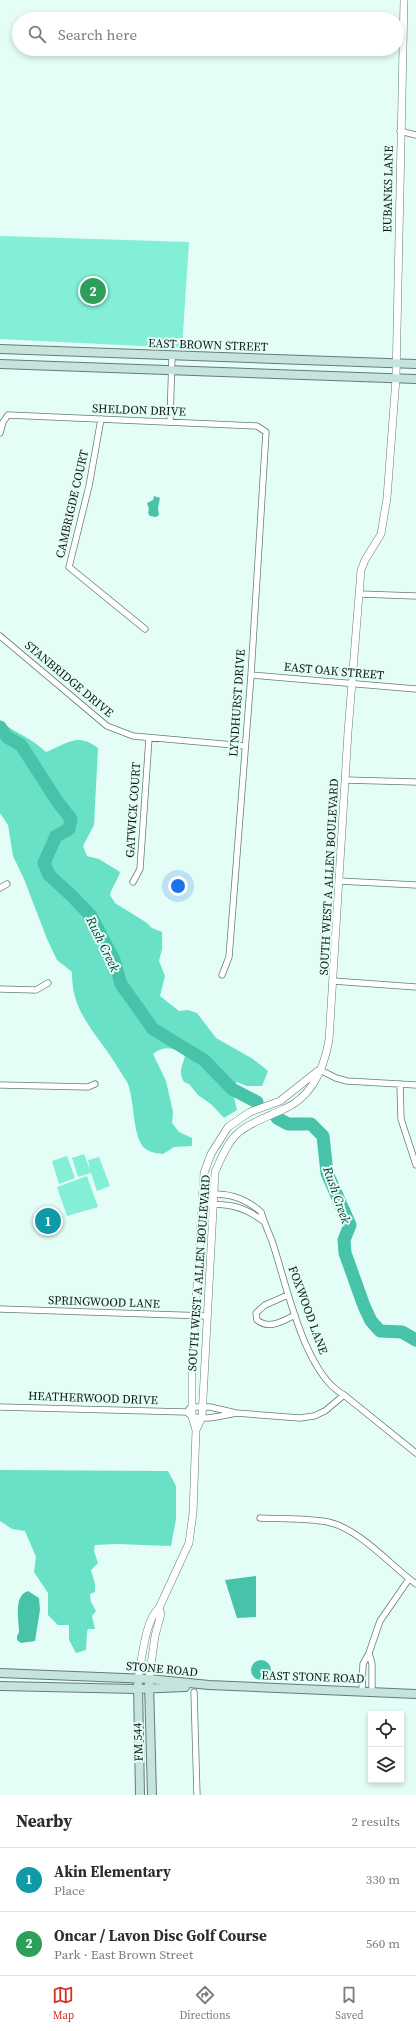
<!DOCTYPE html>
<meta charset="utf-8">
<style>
:root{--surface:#fff;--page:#f2f2f3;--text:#2b2b33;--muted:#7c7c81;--line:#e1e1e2;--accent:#d93025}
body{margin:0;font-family:"Source Serif 4",serif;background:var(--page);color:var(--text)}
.controls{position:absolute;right:12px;bottom:12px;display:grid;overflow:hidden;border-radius:0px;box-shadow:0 2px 6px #0003}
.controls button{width:36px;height:36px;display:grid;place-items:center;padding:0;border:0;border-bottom:1px solid var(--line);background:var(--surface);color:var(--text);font:20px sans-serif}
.you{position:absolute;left:178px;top:886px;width:14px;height:14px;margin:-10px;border:3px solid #fff;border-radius:50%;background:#1a73e8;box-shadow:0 0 0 6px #1a73e833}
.badge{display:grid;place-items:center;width:26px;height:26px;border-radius:50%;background:var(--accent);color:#fff;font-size:13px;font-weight:700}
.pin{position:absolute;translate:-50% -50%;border:2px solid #fff;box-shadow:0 1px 4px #0006}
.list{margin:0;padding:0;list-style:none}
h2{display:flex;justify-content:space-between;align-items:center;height:52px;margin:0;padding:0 16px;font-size:17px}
h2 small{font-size:13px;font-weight:400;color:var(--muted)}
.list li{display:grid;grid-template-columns:26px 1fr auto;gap:12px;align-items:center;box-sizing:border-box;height:64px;padding:0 16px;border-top:1px solid var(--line)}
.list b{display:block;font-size:15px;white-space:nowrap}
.list p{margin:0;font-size:13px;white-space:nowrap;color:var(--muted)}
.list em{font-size:13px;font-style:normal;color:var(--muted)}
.icon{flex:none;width:22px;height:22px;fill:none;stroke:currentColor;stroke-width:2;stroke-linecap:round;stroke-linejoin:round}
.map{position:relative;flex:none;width:416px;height:1795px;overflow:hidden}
.search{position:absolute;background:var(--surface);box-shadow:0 2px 6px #0003;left:12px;right:12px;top:12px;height:44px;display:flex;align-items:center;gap:10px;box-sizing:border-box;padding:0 14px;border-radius:22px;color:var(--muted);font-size:15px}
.sheet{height:180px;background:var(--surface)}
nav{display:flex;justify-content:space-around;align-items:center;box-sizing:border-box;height:56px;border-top:1px solid var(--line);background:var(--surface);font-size:11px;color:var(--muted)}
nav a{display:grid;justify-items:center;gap:2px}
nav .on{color:var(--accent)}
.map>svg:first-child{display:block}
.green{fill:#82efd6}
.forest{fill:#68e1c7}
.water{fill:#47c3aa}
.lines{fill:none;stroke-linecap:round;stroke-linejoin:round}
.river{stroke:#47c3aa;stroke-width:13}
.minor-casing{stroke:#657c76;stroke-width:7}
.tertiary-casing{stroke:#657c76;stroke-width:8}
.secondary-casing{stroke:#657c76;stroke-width:10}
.minor{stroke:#fff;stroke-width:5.5}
.tertiary{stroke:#fff;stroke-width:7}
.secondary{stroke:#c4e4dd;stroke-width:8}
.labels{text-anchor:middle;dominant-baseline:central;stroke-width:4;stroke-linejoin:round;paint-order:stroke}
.street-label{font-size:12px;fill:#121b18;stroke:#e4fdf6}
.water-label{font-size:13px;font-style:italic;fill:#00392f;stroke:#e4fdf6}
</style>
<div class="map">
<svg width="416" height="1795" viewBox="0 0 416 1795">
<rect width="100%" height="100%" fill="#e4fdf6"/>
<path class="green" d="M0,236l189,6 -7,106 -182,-9z
M84,1154l6,16 -2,-10 11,-3 11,29 -13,5 -6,-18 -13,4 -6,-19z
M67,1156l8,22 -16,6 -7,-23z
M87,1176l11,31 -31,9 -10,-29z"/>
<path class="forest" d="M0,721c15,12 32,17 46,31 22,-8 30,-20 52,-4l-4,77 -11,21 4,10 12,3 21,13c-2,8 -8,14 -10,23l5,8 32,20 5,5 10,4v17l-3,12 6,15 -5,20 19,15 9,-1 9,3 19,25 37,21 15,12 -6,15h-15l-10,-4 -5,7 5,21 -13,8 -12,-13 -14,-10 -9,-11 -5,-2c-6,-10 -2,-16 1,-26 -9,-9 -22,-11 -32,-2l13,27 7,31 -1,11 7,9 13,6v8l-18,1 -11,7c-8,-1 -17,-2 -22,-10 -8,-15 -7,-40 -12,-57 -1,-5 -6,-11 -9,-16 -20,-35 -49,-56 -48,-99l-15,-12 -10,-21 -23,-60 -11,-23 -5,-31 -8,-12z
M0,1470l168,1 8,15v33l-5,27 -54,-2 -22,1 -1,6 4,12 -7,7 4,14v8l-5,2 1,8 5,9 -4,5 3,13h-7l-1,3 -1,18 -10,3 -7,-13v-15h-11l-10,-10v-22l-14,-21 2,-15 -11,-26 -13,-2 -12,-8z"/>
<path class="water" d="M154,496l6,2 -2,10 1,7 -3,2 -6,-1 -2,-3 1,-4 -2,-6 6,-3z
M256,1576v41l-19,1 -12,-38z
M28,1591l11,7 1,12 -5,31 -14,2 -4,-3v-4l2,-4c0,-10 -6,-37 9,-41z
M251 1670a10 10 0 1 1 20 0a10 10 0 1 1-20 0Z"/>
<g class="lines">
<path class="river" d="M0,727l7,10 14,8 36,56 14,18 -2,10 -13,7 -12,27 5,12 23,21 19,20 23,44 7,24 32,45 51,31 28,29 25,13
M277,1118l11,6h23l12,12 4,37 23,52 -6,15 1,13 19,53 7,15 9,10 22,1 14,8"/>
<g class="minor-casing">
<path id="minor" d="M400,131l16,4
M101,419l-12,67 -20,81 76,62
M170,422l2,-67
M0,433l3,-11 5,-7 249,11 9,6 -15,243 -22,282 -7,18
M359,594l57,2
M0,636l107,90 26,10 112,10
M251,675l165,14
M345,780l71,2
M339,881l77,4
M133,882l7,-13 9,-131
M0,888l7,-4
M333,981l83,6
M0,989l36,1 12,-7
M320,1070l16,8 11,3 69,4
M400,1084l1,35 15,46
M0,1085l88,2 7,-3
M202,1194c24,-1 41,2 59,18 3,10 7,19 11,29 14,41 32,133 72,154l72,58
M202,1204c26,0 40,1 61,17
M288,1295l-23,10 -9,8 1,7c12,10 26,1 38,-5
M0,1309l207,7
M0,1407l186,5c12,11 35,4 50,1
M189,1409l3,-2h18l26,6 64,5 14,-2 11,-5 19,-16
M260,1518c22,1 46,0 68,4 32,7 62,43 88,62
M369,1653l3,11v27
M362,1691l1,-27 6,-11 11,-32 29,-42
M194,1692l3,103"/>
</g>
<g class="tertiary-casing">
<path id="tertiary" d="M196,1430l6,-13 13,-245c6,-13 12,-29 23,-39 14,-12 30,-16 46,-24 28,-12 40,-41 45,-69l19,-308 13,-162 4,-10 16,-26 6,-36 9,-120 8,-378
M138,1678c4,-18 7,-58 21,-70l30,-65 4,-30 3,-83 -4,-13v-53l12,-191 7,-19 17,-27 22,-15 30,-11 38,-30
M149,1679l6,-43 6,-22 -2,-6"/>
</g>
<g class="secondary-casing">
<path id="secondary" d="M0,349l416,15
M0,364l416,15
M0,1673l149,6 60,6 207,9
M149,1683l3,112
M138,1684l2,111
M0,1686l137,3 48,-2"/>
</g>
<use href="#minor" class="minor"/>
<use href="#tertiary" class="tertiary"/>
<use href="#secondary" class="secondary"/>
</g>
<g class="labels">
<g class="street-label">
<text transform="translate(388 189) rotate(-89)">EUBANKS LANE</text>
<text transform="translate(208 345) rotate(2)">EAST BROWN STREET</text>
<text transform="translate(139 410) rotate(2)">SHELDON DRIVE</text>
<text transform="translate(72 504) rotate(-77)">CAMBRIGDE COURT</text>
<text transform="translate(334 671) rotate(5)">EAST OAK STREET</text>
<text transform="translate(69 679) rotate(40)">STANBRIDGE DRIVE</text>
<text transform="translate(237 703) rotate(-86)">LYNDHURST DRIVE</text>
<text transform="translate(133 810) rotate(-86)">GATWICK COURT</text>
<text transform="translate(329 877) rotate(-87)">SOUTH WEST A ALLEN BOULEVARD</text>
<text transform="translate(199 1273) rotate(-86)">SOUTH WEST A ALLEN BOULEVARD</text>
<text transform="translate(104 1302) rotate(2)">SPRINGWOOD LANE</text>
<text transform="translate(308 1310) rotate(70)">FOXWOOD LANE</text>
<text transform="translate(93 1398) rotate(2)">HEATHERWOOD DRIVE</text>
<text transform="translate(162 1669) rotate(5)">STONE ROAD</text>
<text transform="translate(313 1677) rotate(2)">EAST STONE ROAD</text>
<text transform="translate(138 1742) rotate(-92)">FM 544</text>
</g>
<g class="water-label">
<text transform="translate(103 944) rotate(64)">Rush Creek</text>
<text transform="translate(337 1195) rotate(71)">Rush Creek</text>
</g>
</g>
</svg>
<div class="controls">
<button><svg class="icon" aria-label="locate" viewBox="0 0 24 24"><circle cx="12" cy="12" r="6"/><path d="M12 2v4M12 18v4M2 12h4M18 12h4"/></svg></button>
<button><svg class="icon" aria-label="layers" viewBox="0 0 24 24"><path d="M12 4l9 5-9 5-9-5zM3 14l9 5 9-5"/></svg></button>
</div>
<div class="you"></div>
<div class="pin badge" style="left:48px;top:1221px;background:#0f9aa8">1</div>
<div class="pin badge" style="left:93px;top:291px;background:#2e9e5b">2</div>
<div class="search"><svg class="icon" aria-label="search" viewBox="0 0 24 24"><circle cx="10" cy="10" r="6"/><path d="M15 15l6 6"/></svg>Search here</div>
</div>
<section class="sheet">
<h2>Nearby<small>2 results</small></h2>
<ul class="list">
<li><span class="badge" style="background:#0f9aa8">1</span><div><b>Akin Elementary</b><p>Place</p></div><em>330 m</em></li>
<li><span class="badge" style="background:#2e9e5b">2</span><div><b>Oncar / Lavon Disc Golf Course</b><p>Park · East Brown Street</p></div><em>560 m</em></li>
</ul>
</section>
<nav>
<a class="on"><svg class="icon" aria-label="map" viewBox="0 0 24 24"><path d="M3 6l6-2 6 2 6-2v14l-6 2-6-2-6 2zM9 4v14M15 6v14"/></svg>Map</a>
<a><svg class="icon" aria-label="directions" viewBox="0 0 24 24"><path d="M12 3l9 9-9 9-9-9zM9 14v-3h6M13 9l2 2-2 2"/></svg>Directions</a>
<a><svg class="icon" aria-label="saved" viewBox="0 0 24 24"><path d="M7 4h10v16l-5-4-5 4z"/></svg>Saved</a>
</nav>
